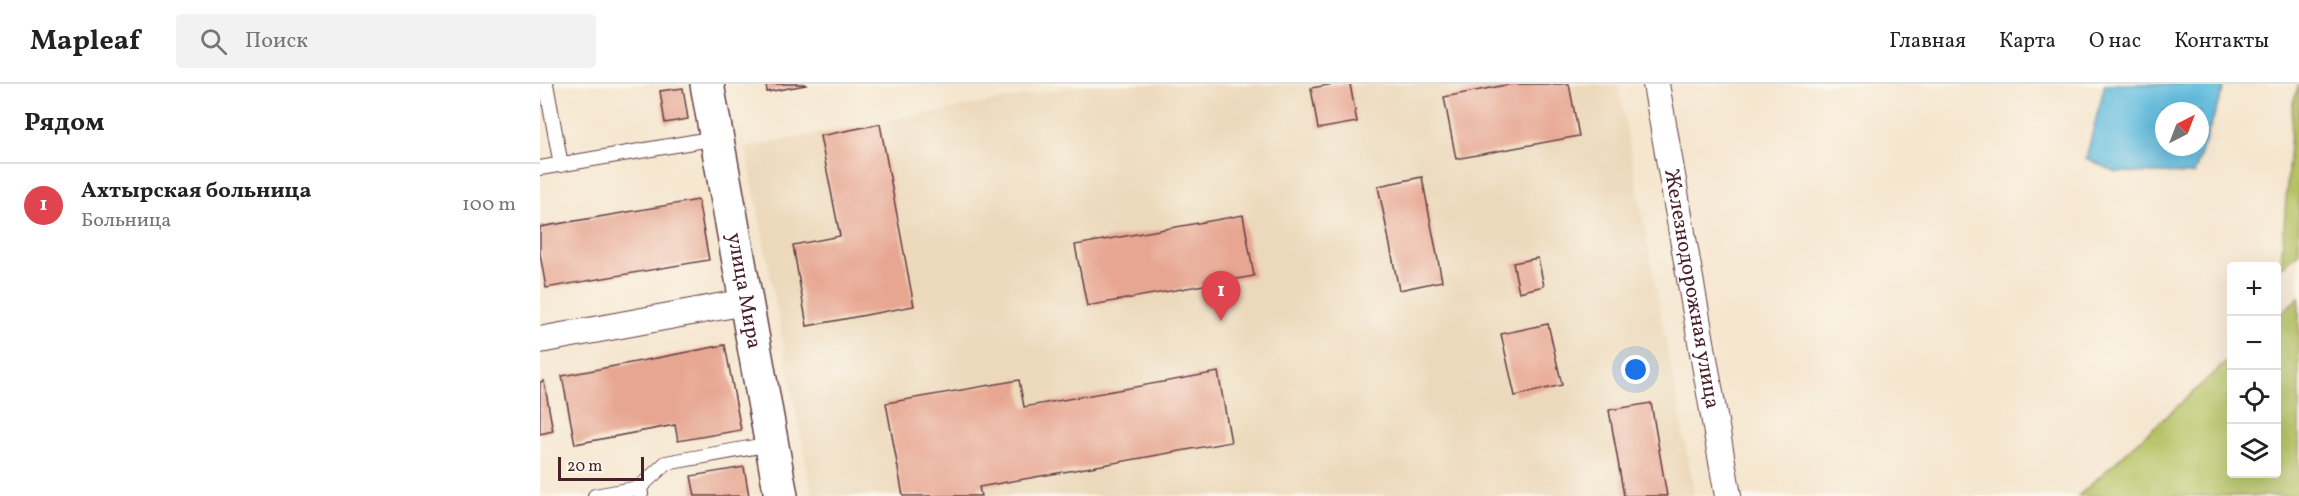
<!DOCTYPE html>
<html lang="ru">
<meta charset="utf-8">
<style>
:root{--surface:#fff;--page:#f2f2f2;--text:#222;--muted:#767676;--line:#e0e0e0;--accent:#b45309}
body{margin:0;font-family:Vollkorn,serif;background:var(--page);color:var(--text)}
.controls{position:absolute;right:18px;bottom:18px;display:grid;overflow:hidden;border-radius:6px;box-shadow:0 6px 24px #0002}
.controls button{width:54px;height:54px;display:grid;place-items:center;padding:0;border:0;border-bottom:2px solid var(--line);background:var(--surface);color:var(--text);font:30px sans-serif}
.compass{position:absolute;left:1615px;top:18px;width:54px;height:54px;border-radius:50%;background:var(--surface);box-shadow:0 6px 24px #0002;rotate:42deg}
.scale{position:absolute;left:18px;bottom:15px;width:86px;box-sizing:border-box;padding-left:6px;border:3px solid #4a1f2b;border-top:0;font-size:16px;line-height:21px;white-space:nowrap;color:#4a1f2b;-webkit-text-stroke:4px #fbf7ec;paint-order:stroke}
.you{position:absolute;left:1096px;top:286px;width:21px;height:21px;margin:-15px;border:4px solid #fff;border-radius:50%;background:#1a73e8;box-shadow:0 0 0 9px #1a73e833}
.badge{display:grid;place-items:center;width:39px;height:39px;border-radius:50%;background:var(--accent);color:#fff;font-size:20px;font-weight:700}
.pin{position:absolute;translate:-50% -50px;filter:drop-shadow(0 2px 3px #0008)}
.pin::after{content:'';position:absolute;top:32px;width:21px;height:18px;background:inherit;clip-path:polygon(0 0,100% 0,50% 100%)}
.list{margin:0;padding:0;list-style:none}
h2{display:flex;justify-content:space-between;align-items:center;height:78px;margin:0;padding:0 24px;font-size:26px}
h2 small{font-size:20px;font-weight:400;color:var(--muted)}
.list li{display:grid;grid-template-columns:39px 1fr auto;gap:18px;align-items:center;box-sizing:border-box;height:84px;padding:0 24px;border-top:2px solid var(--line)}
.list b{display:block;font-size:22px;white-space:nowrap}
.list p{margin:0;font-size:20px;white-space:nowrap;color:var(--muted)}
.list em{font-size:20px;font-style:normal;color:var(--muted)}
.icon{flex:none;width:33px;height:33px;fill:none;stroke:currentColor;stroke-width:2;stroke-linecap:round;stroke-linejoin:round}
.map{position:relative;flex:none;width:1759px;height:412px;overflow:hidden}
header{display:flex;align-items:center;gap:36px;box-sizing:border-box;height:84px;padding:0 30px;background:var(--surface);border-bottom:2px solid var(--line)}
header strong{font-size:28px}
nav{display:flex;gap:33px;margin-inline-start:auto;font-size:21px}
.search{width:420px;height:54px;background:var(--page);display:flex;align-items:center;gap:15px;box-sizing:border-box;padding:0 21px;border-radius:6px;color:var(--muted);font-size:22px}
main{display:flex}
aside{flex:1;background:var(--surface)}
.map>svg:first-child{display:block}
.built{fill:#ecd8ba}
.green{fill:#b6c365;stroke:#807148;stroke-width:1.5}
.water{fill:#60bbde;stroke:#556d84;stroke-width:1.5;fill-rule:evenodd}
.building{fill:#e7a691}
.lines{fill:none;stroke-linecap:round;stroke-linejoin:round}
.lane-casing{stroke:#643d44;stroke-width:16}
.street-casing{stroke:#643d44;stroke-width:28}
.secondary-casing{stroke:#643d44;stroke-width:36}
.lane{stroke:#fff;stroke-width:14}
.street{stroke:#fff;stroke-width:26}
.secondary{stroke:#fff;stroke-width:33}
.labels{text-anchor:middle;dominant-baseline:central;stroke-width:5;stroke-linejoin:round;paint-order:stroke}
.street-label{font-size:21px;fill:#4a1f2b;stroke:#fbf7ec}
</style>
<header>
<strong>Mapleaf</strong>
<div class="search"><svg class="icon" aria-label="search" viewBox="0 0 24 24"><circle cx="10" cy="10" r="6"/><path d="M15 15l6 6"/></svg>Поиск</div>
<nav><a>Главная</a><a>Карта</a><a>О нас</a><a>Контакты</a></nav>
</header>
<main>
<aside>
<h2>Рядом<small></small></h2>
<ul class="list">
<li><span class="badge" style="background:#e0444e">1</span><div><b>Ахтырская больница</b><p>Больница</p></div><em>100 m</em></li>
</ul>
</aside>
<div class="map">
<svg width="1759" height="412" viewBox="0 0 1759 412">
<rect width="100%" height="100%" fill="#fbf7ec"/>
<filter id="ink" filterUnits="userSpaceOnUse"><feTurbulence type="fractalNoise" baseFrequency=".0167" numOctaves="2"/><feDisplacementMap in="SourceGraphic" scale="12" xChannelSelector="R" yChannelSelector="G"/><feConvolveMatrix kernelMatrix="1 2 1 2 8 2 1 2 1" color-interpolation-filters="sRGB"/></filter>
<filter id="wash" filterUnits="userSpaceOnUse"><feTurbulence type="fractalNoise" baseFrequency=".008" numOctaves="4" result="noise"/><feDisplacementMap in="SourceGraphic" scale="24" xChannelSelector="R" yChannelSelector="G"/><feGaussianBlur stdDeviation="1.35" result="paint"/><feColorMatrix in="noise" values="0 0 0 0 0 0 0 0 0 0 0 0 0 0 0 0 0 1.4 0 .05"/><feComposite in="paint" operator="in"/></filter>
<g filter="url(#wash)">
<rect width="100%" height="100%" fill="#f5e6cf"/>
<path class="built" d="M548,0h530l77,412h-883l-66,-349z"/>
<path class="green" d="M1759,0v168l-18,16 12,-165z
M1759,213v199h-221l153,-138 1,116h44l1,-157z"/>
<path class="water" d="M1565,0h120l-31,90 -78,-2 -30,-14zM1624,27h36v36h-36z"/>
<g id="blocks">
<path class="building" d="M226,0h39l1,1 -39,7z
M794,0h16l7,38 -39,7 -7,-41z
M971,0h58l10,52 -123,23 -12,-62z
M143,4l5,31 -23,4 -5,-32z
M340,40l34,182 -107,20 -14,-81 47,-9 -20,-100z
M882,93l20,104 -43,9 -21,-104z
M158,116l11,60 -163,28 -6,-34v-27z
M703,131l11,61 -167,30 -12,-61z
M998,174l6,28 -25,6 -6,-29z
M1008,240l14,61 -47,11 -14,-62z
M185,261l16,85 -63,11 -3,-16 -100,19 -13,-68z
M678,288l13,70 -252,45 2,9h-78l-17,-93 133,-23 5,27z
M4,297l9,50 -13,3v-52z
M1111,319l16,93h-43l-15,-86z
M204,383l5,29h-54l-4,-20z"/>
</g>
</g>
<g filter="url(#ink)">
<use href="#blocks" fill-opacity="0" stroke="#643d44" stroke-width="1.5"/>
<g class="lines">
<g class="lane-casing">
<path id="lane" d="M6,0l15,81
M0,84l176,-30
M99,404l27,-25 105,-19
M55,412l44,-8 2,6"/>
</g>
<g class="street-casing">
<g id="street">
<path id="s1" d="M1116,0l72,412"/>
<path d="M0,256l205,-38"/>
</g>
</g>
<g class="secondary-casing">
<g id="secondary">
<path id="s2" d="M167,0l74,412"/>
</g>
</g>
<use href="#lane" class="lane"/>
<use href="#street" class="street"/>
<use href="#secondary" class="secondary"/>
</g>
</g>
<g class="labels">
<g class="street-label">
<text stroke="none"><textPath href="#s2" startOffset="210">улица Мира</textPath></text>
<text stroke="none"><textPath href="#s1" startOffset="208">Железнодорожная улица</textPath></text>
</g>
</g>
</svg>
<div class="controls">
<button>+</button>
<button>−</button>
<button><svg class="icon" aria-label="locate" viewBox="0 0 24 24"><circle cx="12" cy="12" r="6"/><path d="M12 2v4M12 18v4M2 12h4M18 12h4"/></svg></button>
<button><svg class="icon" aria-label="layers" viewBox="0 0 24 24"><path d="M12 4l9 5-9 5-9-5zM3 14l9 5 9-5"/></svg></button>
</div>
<svg class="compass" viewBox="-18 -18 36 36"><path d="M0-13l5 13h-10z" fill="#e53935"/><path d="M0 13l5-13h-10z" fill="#767676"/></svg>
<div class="scale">20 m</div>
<div class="you"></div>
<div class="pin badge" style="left:681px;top:237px;background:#e0444e">1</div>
</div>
</main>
